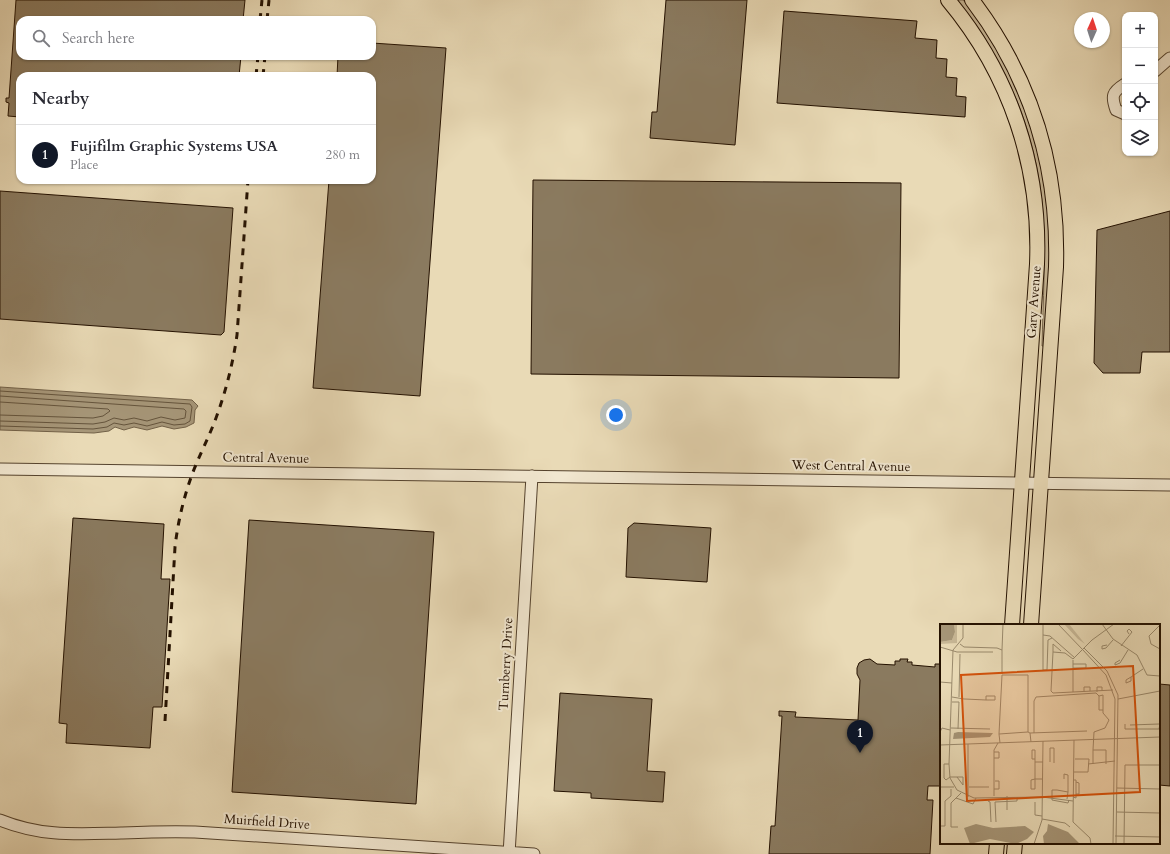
<!DOCTYPE html>
<meta charset="utf-8">
<style>
:root{--surface:#fff;--page:#f7f7f7;--text:#2b2b33;--muted:#7c7c81;--line:#e1e1e2;--accent:#111827}
body{margin:0;font-family:Cardo,serif;background:var(--page);color:var(--text)}
.controls{position:absolute;right:12px;top:12px;display:grid;overflow:hidden;border-radius:8px;box-shadow:0 1px 3px #0004}
.controls button{width:36px;height:36px;display:grid;place-items:center;padding:0;border:0;border-bottom:1px solid var(--line);background:var(--surface);color:var(--text);font:20px sans-serif}
.compass{position:absolute;left:1074px;top:12px;width:36px;height:36px;border-radius:50%;background:var(--surface);box-shadow:0 1px 3px #0004;rotate:3deg}
.you{position:absolute;left:616px;top:415px;width:14px;height:14px;margin:-10px;border:3px solid #fff;border-radius:50%;background:#1a73e8;box-shadow:0 0 0 6px #1a73e833}
.badge{display:grid;place-items:center;width:26px;height:26px;border-radius:50%;background:var(--accent);color:#fff;font-size:13px;font-weight:700}
.pin{position:absolute;translate:-50% -33px;filter:drop-shadow(0 1px 2px #0008)}
.pin::after{content:'';position:absolute;top:21px;width:14px;height:12px;background:inherit;clip-path:polygon(0 0,100% 0,50% 100%)}
.list{margin:0;padding:0;list-style:none}
h2{display:flex;justify-content:space-between;align-items:center;height:52px;margin:0;padding:0 16px;font-size:17px}
h2 small{font-size:13px;font-weight:400;color:var(--muted)}
.list li{display:grid;grid-template-columns:26px 1fr auto;gap:12px;align-items:center;box-sizing:border-box;height:60px;padding:0 16px;border-top:1px solid var(--line)}
.list b{display:block;font-size:15px;white-space:nowrap}
.list p{margin:0;font-size:13px;white-space:nowrap;color:var(--muted)}
.list em{font-size:13px;font-style:normal;color:var(--muted)}
.icon{flex:none;width:22px;height:22px;fill:none;stroke:currentColor;stroke-width:2;stroke-linecap:round;stroke-linejoin:round}
.map{position:relative;flex:none;width:1170px;height:854px;overflow:hidden}
.search{position:absolute;background:var(--surface);box-shadow:0 1px 3px #0004;left:16px;top:16px;width:360px;height:44px;display:flex;align-items:center;gap:10px;box-sizing:border-box;padding:0 14px;border-radius:12px;color:var(--muted);font-size:15px}
.panel{position:absolute;background:var(--surface);box-shadow:0 1px 3px #0004;left:16px;top:72px;width:360px;height:112px;border-radius:12px}
.map>svg:first-child{display:block}
.green{fill:#c8b897;stroke:#76644c}
.water{fill:#a69678;stroke:#726148}
.lines{fill:none;stroke-linecap:round;stroke-linejoin:round}
.shore{stroke:#65543c;stroke-width:1}
.building{fill:#8a7a5f;stroke:#241100}
.minor-casing{stroke:#55432e;stroke-width:13}
.major-casing{stroke:#241100;stroke-width:16}
.minor{stroke:#f1e7d0;stroke-width:11}
.major{stroke:#e9dab6;stroke-width:14}
.rail{stroke:#241100;stroke-width:3;stroke-dasharray:7 7;stroke-linecap:butt}
.labels{text-anchor:middle;dominant-baseline:central;stroke-width:4;stroke-linejoin:round;paint-order:stroke}
.street-label{font-size:13px;fill:#241100;stroke:#f1e7d0}
.inset-road{fill:none;stroke:#9a8a6d;stroke-width:1}
.view{fill:#d4520b;fill-opacity:0.15;stroke:#d4520b;stroke-width:2}
.inset-edge{fill:none;stroke:#241100;stroke-width:2}
</style>
<div class="map">
<svg width="1170" height="854" viewBox="0 0 1170 854">
<rect width="100%" height="100%" fill="#e9dab6"/>
<filter id="stains"><feTurbulence type="fractalNoise" baseFrequency=".005" numOctaves="4"/><feColorMatrix values="0 0 0 0 .2 0 0 0 0 .09 0 0 0 0 .02 0 0 0 .5 -.17"/></filter>
<radialGradient id="worn" r=".72"><stop offset=".6" stop-color="#630" stop-opacity="0"/><stop offset="1" stop-color="#630" stop-opacity=".3"/></radialGradient>
<path class="green" d="M956,0h7c16,16 29,40 40,60 26,51 43,107 46,165 2,40 -2,81 -5,121h-2c1,-45 4,-89 1,-133 -4,-53 -20,-110 -48,-156 -12,-19 -26,-38 -39,-57z"/>
<path class="water" d="M0,387l192,13 6,6 -3,4 -1,13 -8,4 -12,2 -12,-3 -15,4 -13,-3 -10,3 -9,-3 -6,4 -15,2 -94,-3z"/>
<g class="lines">
<path class="shore" d="M0,391l190,13 2,3 -2,14 -5,3 -11,1 -12,-3 -15,4 -13,-3 -10,2 -10,-2 -7,4 -14,2 -93,-3
M0,396l184,13 2,2 -1,7 -10,2 -14,-3 -14,4 -13,-3 -10,2 -10,-2 -9,4 -12,2 -93,-3
M0,402l108,7 2,2 -7,5 -10,2 -93,-3"/>
</g>
<path class="building" d="M16,0h229l-2,20h-223v36h221l-2,20h-219v41l-12,-1 1,-13 -3,-1v-4h3z
M666,0h81l-12,145 -85,-7 2,-26h5z
M784,11l133,10 -2,17 22,2 -1,18 11,1 -1,18 11,1 -1,18 10,1 -1,20 -188,-14z
M372,43l74,5 -26,348 -107,-8 16,-208h43v-104h-35l1,-20h34z
M533,180l368,3 -2,195 -368,-4z
M0,191l233,17 -9,124 -3,3 -221,-16z
M1170,211v141h-28l-2,21h-37l-9,-10 3,-133z
M73,518l91,6 -3,55h9l-8,128h-9l-3,41 -84,-5 1,-19 -8,-1z
M249,520l185,12 -18,272 -184,-12z
M634,523l77,5 -4,54 -81,-5 2,-49z
M870,659l7,5 18,1v-4h5v-2h8l-1,3h5v3l23,2v-3h6v122h-13l-1,14h6l-3,54h-161l2,-28h4l7,-110h-3v-5l17,1 -1,5 63,3 2,-40 -3,-6v-6l2,-5 5,-3z
M1159,684l11,1v101l-11,-1z
M560,693l92,6 -5,72 18,1 -2,30 -72,-4v-5l-37,-2z"/>
<g class="lines">
<g class="minor-casing">
<path id="minor" d="M1155,71l15,-13
M1125,84c-13,8 -14,12 -9,26l9,4
M0,469l1170,16
M0,820c42,17 77,14 121,13 25,-1 49,-2 74,-1l339,22
M509,854l23,-378"/>
</g>
<g class="major-casing">
<path id="major" d="M948,0c62,74 93,167 89,264l-25,361
M972,0c60,79 87,168 84,267l-25,358
M996,854l1,-11
M1014,854l1,-11"/>
</g>
<use href="#minor" class="minor"/>
<use href="#major" class="major"/>
<path class="rail" d="M260,20l2,-20
M267,20l2,-20
M256,76l2,-20
M263,76l2,-20
M165,721l10,-174c3,-26 9,-51 18,-75 7,-18 16,-35 23,-54 10,-27 17,-55 21,-83l11,-155"/>
</g>
<g class="labels">
<g class="street-label">
<text transform="translate(1034 302) rotate(-86)">Gary Avenue</text>
<text transform="translate(266 458) rotate(1)">Central Avenue</text>
<text transform="translate(851 466) rotate(1)">West Central Avenue</text>
<text transform="translate(506 664) rotate(-87)">Turnberry Drive</text>
<text transform="translate(267 822) rotate(4)">Muirfield Drive</text>
</g>
</g>
<g transform="translate(940 624)">
<rect width="220" height="220" fill="#e9dab6"/>
<path d="M14,0h3v19l-17,1v-2l12,-2 3,-8zM124,0h5l16,20 -7,-5z" fill="#c8b897"/>
<path d="M0,0h14l1,8 -3,8 -12,2zM18,108l34,1h1l-3,4 -37,2 1,-6zM36,200l17,4 32,-2 9,6 -7,7 -11,5 -26,-5 -20,5 -6,-16zM108,200l20,8 12,12h-36l-1,-8 4,-5z" fill="#a69678"/>
<path class="inset-road" d="M103,0v11l7,1 25,22M118,0l25,26M162,0l11,15 24,16 10,20 13,1M219,2l-10,10 2,8 9,5M103,11v35h4l1,-30 4,-2M20,20l4,3 33,1 5,2v24M167,21l-5,1v3l4,-1 7,-8M181,22l11,-14 -3,-3 -2,2 2,3M0,23l17,5h36M144,24l23,23 11,24 -2,149M13,26l-4,114 1,14 7,12 17,8 68,-1 31,4M13,26l10,-12v-14M62,26l1,-26M143,26l23,25 9,24 -2,145M113,28v-8l8,7M220,29v13M180,36l-5,3v2l5,-2 8,-13M133,40h13v4h-13M191,53l-5,3v3l5,-2v-4l12,-8M0,58l12,1M173,66l-60,3 -2,-2 2,-39 12,1 8,6 19,-19 22,-16M133,68v-32M144,68v-5h6v4M157,68v-5h5v4M12,73l12,2h1l21,1h9v-4h-9v4M19,73l1,-43M178,75l42,-8M12,78h7l-1,27M185,100v5h34l1,-5M190,101l29,-1M11,104l39,1M0,108l2,-4 8,2M90,109l57,-2M94,109v-32l2,-4 60,-4 3,3M59,110l3,-59h26v57M134,116l-1,82 17,16 1,6M60,119l-1,-9 29,-2 2,1 1,9M28,120v53M0,121l220,-8M153,126l1,-18 11,-4 4,-8 -6,-7v-18l-4,1v14h4M54,128h5v6h-5M95,135h-3v-9h3v12h8M95,138v17h7M110,138v-14h4v15M9,140h-5v14l2,2 4,-3h13v8l-6,-8M148,140l27,-3M153,140v-14h13v14M134,148h14l1,-13h-14M95,155v10h-4v-9zM124,155v-5l4,1v17M0,163h14M29,163h20M177,164l43,1M54,165h5v-8h-4M136,170h3v-11l-3,-1M54,172v-46l4,-7M67,172v14M112,173v-7h5l11,2 -1,7M112,173v3l16,3 1,-3M133,173l3,1v-18h-3M16,174l17,6 3,-6M48,177l2,1 1,20M95,178v13l7,1M177,188l43,1M102,195l23,4 5,4M56,198l-1,-20 22,-1v-4M0,202h5v-25l6,-5v-7M18,203h-7v-24l10,-10M175,212l45,1M94,220l8,-24 1,-79M184,220l1,-79h35"/>
<path class="view" d="M193,42l7,126 -173,9 -6,-126z"/>
<rect width="220" height="220" class="inset-edge"/>
</g>
<rect width="100%" height="100%" filter="url(#stains)"/>
<rect width="100%" height="100%" fill="url(#worn)"/>
</svg>
<div class="controls">
<button>+</button>
<button>−</button>
<button><svg class="icon" aria-label="locate" viewBox="0 0 24 24"><circle cx="12" cy="12" r="6"/><path d="M12 2v4M12 18v4M2 12h4M18 12h4"/></svg></button>
<button><svg class="icon" aria-label="layers" viewBox="0 0 24 24"><path d="M12 4l9 5-9 5-9-5zM3 14l9 5 9-5"/></svg></button>
</div>
<svg class="compass" viewBox="-18 -18 36 36"><path d="M0-13l5 13h-10z" fill="#e53935"/><path d="M0 13l5-13h-10z" fill="#7c7c81"/></svg>
<div class="you"></div>
<div class="pin badge" style="left:860px;top:753px">1</div>
<div class="search"><svg class="icon" aria-label="search" viewBox="0 0 24 24"><circle cx="10" cy="10" r="6"/><path d="M15 15l6 6"/></svg>Search here</div>
<section class="panel">
<h2>Nearby<small></small></h2>
<ul class="list">
<li><span class="badge">1</span><div><b>Fujifilm Graphic Systems USA</b><p>Place</p></div><em>280 m</em></li>
</ul>
</section>
</div>
